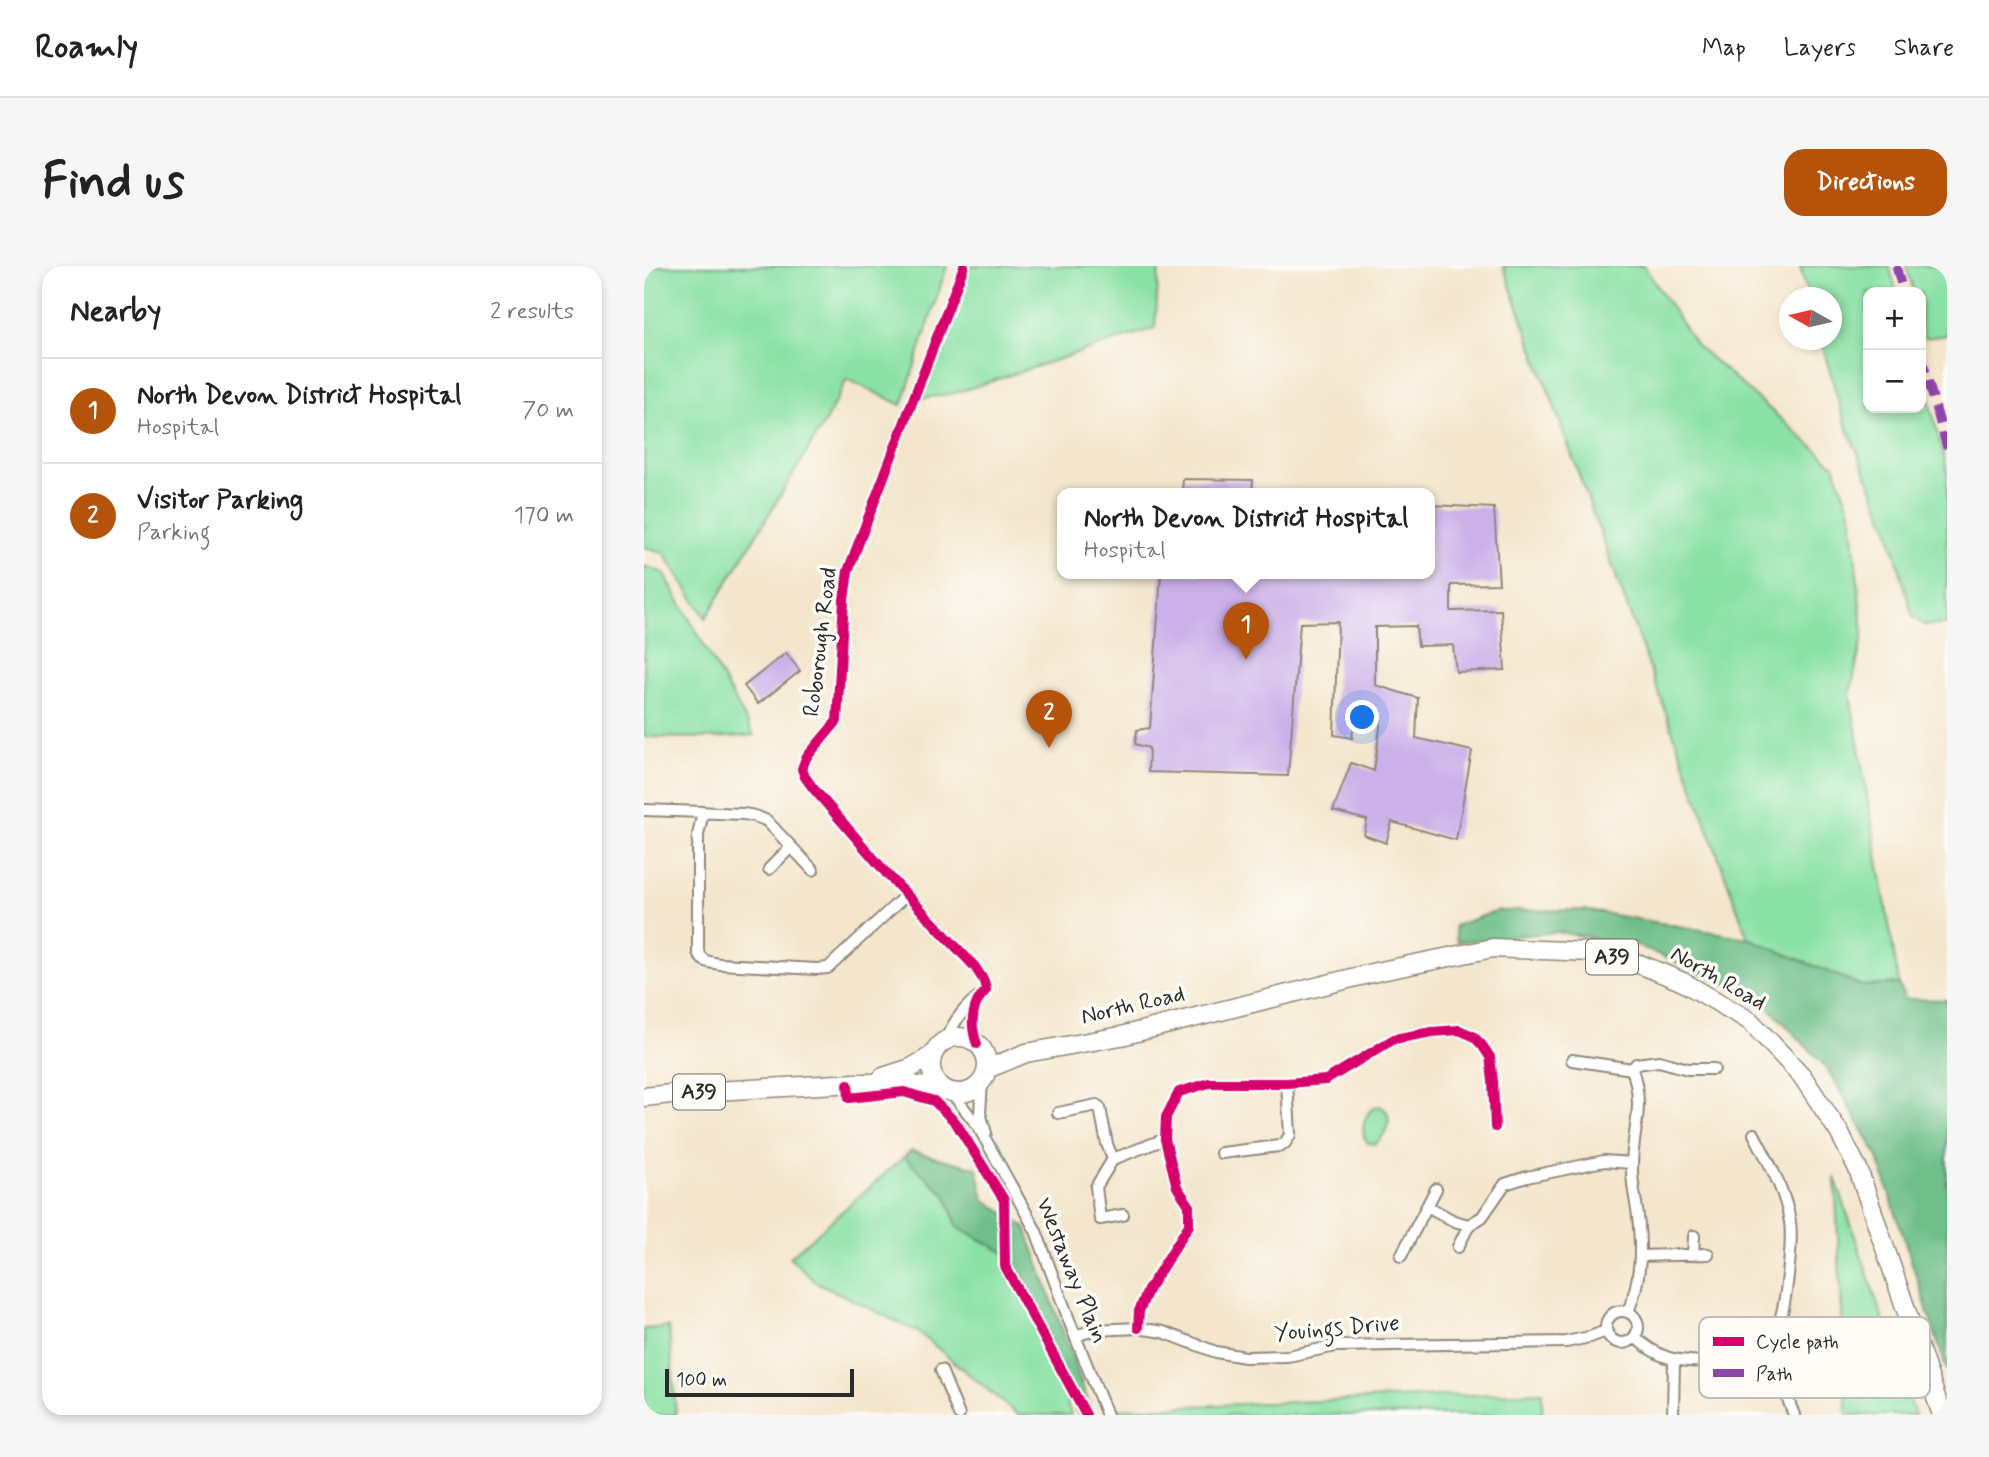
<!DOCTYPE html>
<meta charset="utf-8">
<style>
:root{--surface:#fff;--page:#f6f6f6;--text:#222;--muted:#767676;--line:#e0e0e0;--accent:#b45309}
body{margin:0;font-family:Mynerve,sans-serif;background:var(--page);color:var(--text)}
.controls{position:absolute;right:21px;top:21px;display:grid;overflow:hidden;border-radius:14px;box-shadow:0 4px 10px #0003}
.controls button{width:63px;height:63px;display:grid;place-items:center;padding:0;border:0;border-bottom:2px solid var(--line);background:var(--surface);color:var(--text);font:35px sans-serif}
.compass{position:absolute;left:1135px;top:21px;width:63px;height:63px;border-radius:50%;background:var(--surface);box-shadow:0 4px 10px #0003;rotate:278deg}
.scale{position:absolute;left:21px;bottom:18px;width:189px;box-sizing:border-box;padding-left:7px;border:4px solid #2b2b2b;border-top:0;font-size:19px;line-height:24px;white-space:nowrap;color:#2b2b2b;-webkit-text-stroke:5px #fdfcf7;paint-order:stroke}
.you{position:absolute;left:719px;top:452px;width:24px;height:24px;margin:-18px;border:5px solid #fff;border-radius:50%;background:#1a73e8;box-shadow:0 0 0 10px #1a73e833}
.badge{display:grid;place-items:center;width:46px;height:46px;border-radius:50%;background:var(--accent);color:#fff;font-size:23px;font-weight:700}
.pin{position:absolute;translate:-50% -58px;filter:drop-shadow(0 2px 4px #0008)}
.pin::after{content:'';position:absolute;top:37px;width:24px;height:21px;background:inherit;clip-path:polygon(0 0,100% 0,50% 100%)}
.popup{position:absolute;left:413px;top:222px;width:378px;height:91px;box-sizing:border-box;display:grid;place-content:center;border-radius:14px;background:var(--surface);filter:drop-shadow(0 2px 5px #0005);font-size:23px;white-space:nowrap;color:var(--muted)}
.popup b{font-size:26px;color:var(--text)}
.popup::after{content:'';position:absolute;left:50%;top:100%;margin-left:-14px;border:14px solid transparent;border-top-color:var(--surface)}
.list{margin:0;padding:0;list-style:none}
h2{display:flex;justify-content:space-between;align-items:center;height:91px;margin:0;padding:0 28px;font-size:30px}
h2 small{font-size:23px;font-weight:400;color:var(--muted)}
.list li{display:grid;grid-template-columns:46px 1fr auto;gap:21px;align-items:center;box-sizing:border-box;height:105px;padding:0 28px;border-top:2px solid var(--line)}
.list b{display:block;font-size:26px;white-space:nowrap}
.list p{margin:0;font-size:23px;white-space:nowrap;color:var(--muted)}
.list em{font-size:23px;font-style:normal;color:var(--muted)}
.map{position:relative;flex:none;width:1303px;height:1149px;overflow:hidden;border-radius:21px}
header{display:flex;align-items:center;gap:42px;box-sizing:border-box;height:98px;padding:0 35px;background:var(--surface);border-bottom:2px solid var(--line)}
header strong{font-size:33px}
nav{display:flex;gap:38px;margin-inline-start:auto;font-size:24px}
.intro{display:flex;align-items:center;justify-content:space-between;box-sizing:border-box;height:168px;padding:0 42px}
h1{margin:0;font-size:49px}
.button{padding:18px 32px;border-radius:21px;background:var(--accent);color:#fff;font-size:24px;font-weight:700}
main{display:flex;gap:42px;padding:0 42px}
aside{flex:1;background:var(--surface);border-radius:21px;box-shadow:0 4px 10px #0003}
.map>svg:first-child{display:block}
.green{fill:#8ae1a5;stroke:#5a8668;stroke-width:2}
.forest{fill:#6fbf8a;stroke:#4d755a;stroke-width:2}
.building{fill:#ccb0e9}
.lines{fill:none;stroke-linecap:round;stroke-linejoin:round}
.street-casing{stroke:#90887c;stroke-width:14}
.primary-casing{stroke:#90887c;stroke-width:21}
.street{stroke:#fff;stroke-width:10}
.primary{stroke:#fff;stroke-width:18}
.quiet{stroke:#8e44ad;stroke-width:9;stroke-dasharray:18 9;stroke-linecap:butt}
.cycleway-casing{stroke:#fdfcf7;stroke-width:15}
.cycleway{stroke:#d6006c;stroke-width:10}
.labels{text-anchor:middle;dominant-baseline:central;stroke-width:7;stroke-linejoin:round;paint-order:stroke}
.shield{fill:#fdfcf7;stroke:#6a6a68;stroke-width:2}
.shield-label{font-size:21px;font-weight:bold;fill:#2b2b2b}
.street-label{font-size:23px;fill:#2b2b2b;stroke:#fdfcf7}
.key{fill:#fdfcf7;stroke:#bebdba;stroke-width:2}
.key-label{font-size:19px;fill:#2b2b2b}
</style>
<header>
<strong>Roamly</strong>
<nav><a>Map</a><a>Layers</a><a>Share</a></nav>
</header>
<div class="intro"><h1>Find us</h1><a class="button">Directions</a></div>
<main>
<aside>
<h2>Nearby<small>2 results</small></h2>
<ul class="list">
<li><span class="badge">1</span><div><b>North Devon District Hospital</b><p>Hospital</p></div><em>70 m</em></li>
<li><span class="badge">2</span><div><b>Visitor Parking</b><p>Parking</p></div><em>170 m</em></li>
</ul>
</aside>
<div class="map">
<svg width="1303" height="1149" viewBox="0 0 1303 1149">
<rect width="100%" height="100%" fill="#fdfcf7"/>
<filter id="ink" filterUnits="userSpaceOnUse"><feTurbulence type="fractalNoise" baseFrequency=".0143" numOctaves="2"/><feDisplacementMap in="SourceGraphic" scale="14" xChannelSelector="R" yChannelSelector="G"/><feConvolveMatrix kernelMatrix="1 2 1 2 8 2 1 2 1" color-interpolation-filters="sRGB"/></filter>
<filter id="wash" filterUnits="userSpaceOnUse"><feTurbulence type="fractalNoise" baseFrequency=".00686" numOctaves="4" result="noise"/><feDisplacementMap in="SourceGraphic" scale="28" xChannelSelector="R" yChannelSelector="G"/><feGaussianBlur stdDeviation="1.57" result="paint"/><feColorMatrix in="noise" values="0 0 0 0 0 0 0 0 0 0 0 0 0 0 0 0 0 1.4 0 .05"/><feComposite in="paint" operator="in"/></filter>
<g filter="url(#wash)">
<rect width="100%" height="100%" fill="#f4e6cd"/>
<path class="green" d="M0,0h303l-45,139 -55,-26 -21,41 -120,198 -43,-66 -19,-5z
M326,0h189l-4,62 -200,65 -36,6z
M859,0h141l52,79 138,120 17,49 12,121 -13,59 49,290 -37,2 -114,-48z
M1156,0h89l8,26h-29v116h53v-39l26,100v156h-23l-11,-8 -25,-90 -45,-110 -22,-77h11v-42l-23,-1z
M1262,0h41v69l-23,3 -3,-16v-30h-7z
M0,300l20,7 90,162 -40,3 -70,-1z
M735,840c18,6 7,30 -4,38l-7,-1 -4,-6c-2,-13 1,-27 15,-31z
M260,891l42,38 11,31 53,30 37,86 24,73h-53l-100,-83 -104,-51 -24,-24z
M1191,911l80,238h-68z
M25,1061l7,88h-32v-86z
M898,1126v23h-421l-3,-6z"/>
<path class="forest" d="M940,644l164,28 114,48 37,-2 6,15 42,1v371l-70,-216 -51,-88 -67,-70 -123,-52 -79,-13 -100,10 -3,-16 43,-15z
M267,885l66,17 7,31 42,29 67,187h-15l-68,-159 -53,-30 -11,-31 -42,-38z"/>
<g id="blocks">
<path class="building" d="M539,213l70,1 -1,14h-70z
M786,239l64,3 5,76 -48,1v26l50,-1 4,60 -49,2 -3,-27 -35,1 -2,-20 -41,1v58l43,13 -2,40 56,13 -16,89 -64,-18 -6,21 -22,-8 3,-15 -34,-9 18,-48 23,8 7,-51 -26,-4 -3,22 -18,-3 4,-113 -38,1 -12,153 -140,-4 1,-24 -14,-4 2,-14 13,-2 11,-154h269z
M142,387l14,18 -42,33 -14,-18z"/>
</g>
</g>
<g filter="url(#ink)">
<use href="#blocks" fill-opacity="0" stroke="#90887c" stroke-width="2"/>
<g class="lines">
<g class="street-casing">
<path id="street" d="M320,0l-116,305 -4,29 -7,121 -31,37 -4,11 3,8 8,11 74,86 88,93 9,14 2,9c-15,15 -16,35 -9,54
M0,544l59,2
M125,603l22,-22
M169,604l-46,-49c-20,-11 -42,-6 -64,-9l-5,23v117c4,11 12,10 22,12l97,5 11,-1 78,-73
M301,775c8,-18 17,-32 33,-44
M928,794l60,9 4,-5 23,-3 29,8h26
M338,815l-2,32 6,20
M307,826l27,34 58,105 39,105 32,79
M414,847l39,-8 3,3 7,36 6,15
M577,887l58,-7 6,-3 5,-8 -3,-52
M783,940l27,15 15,4
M479,949l-23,4 -4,-32 17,-28 52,-20
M814,981l11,-22 13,-8 23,-33 22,-7 77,-16 28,2
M1049,989l1,-19
M757,990l35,-67
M996,990l68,-2
M962 1061a16 16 0 1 1 32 0a16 16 0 1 1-32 0Z
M984,1046c13,-33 14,-60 10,-95 -2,-17 -7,-35 -6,-53 1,-36 13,-57 0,-95
M494,1062l1,-17 9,-21 41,-65v-20l-12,-18 -12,-48 1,-22 13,-25 30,-9h78l39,-3 68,-41 38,-7 27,-2 14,6 9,9 8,12 3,24 2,46
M431,1070l19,-6 44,-2 25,4 53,20 29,5 43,-1 48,-10 230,-4 24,-5 16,-6
M991,1071c25,23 40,24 73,25 15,1 39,2 52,-7 5,-5 17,-25 19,-32 7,-18 14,-82 11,-101 -5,-32 -21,-59 -36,-88
M1117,1088l16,17 17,44
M297,1104l18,45
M1029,1149l1,-54"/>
</g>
<g class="primary-casing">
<path id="primary" d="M287 799a28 28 0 1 1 56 0a28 28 0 1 1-56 0Z
M343,803l39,-16 95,-17 255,-64 117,-24 99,4 50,13 41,17 67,39 52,55 37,56 19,37 84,246
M239,811l28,-9 22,-13
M0,831l36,-4 175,-10h48l45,8"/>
</g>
<use href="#street" class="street"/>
<use href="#primary" class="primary"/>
<path class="quiet" d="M1252,0l7,26
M1277,89l26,93"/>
<g class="cycleway-casing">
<path id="cycleway" d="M320,0l-116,305 -4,29 -7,121 -31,37 -4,11 3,8 8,11 74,86 88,93 9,14 2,9c-15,15 -16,35 -9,54
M204,818l1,14 55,-6 30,9 22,22 48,77 1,66 81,149
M494,1062l1,-17 9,-21 41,-65v-20l-12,-18 -12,-48 1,-22 13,-25 30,-9h78l39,-3 68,-41 38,-7 27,-2 14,6 9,9 8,12 3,24 2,46"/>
</g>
<use href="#cycleway" class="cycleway"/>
</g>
</g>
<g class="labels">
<g class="shield">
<rect x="942" y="673.5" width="52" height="35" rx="5"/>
<rect x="29" y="808.5" width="52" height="35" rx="5"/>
</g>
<g class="shield-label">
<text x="968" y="691">A39</text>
<text x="55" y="826">A39</text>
</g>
<g class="street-label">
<text transform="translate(177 376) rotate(-83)">Roborough Road</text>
<text transform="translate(1074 713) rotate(30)">North Road</text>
<text transform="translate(489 740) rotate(-13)">North Road</text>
<text transform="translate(427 1005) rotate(68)">Westaway Plain</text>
<text transform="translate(693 1063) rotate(-5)">Youings Drive</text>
</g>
</g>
<rect x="1055" y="1051" width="231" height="81" rx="10" class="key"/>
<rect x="1069" y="1071" width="31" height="9" fill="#d6006c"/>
<rect x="1069" y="1103" width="31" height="8" fill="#8e44ad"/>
<g class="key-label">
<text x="1112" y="1082">Cycle path</text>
<text x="1112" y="1114">Path</text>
</g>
</svg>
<div class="controls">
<button>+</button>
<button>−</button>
</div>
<svg class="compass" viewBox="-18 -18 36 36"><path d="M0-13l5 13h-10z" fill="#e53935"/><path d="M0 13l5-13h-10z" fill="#767676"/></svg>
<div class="scale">100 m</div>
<div class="you"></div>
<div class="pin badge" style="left:602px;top:394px">1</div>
<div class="popup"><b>North Devon District Hospital</b>Hospital</div>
<div class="pin badge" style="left:405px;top:482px">2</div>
</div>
</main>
